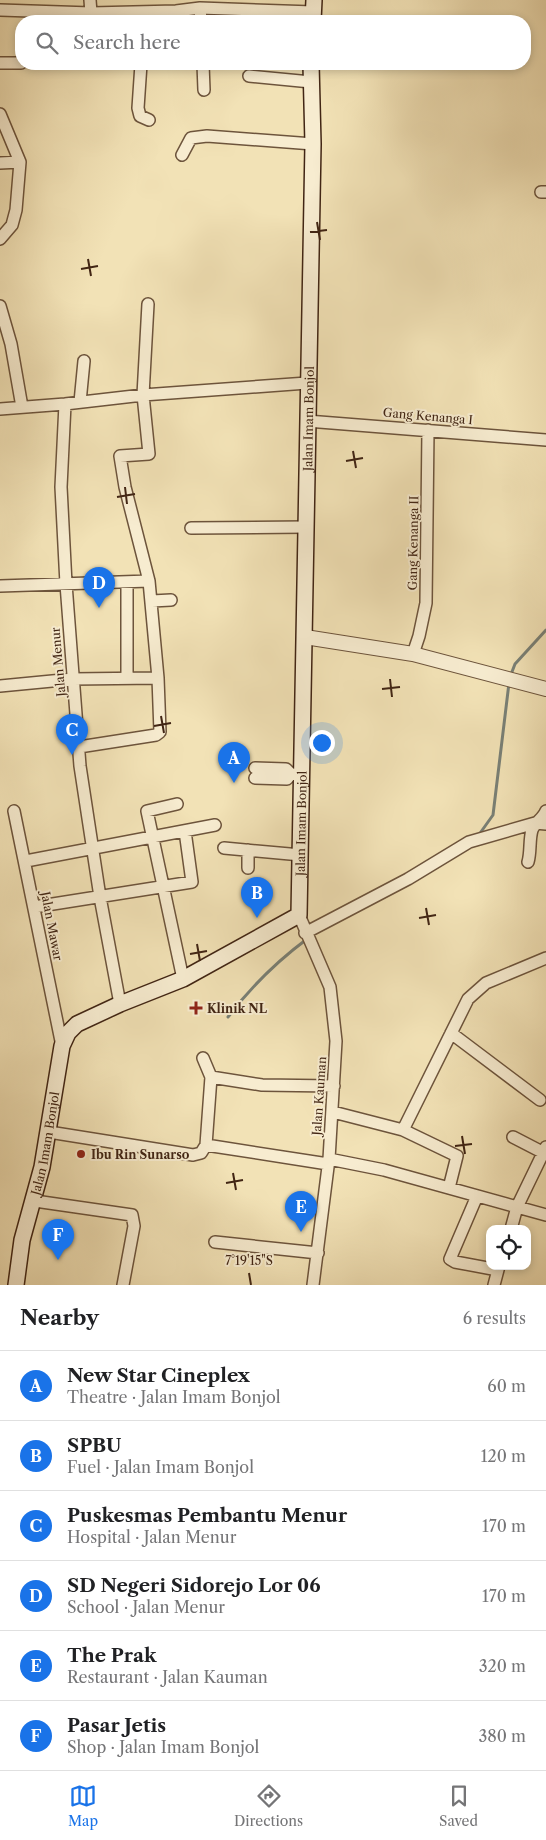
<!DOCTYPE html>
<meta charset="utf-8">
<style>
:root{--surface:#fff;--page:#f2f2f2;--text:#202124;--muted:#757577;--line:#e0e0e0;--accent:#1a73e8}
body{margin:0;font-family:"Libre Caslon Text",serif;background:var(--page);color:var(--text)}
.controls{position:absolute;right:15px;bottom:15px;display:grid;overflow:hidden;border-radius:10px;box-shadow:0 2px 8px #0003}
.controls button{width:45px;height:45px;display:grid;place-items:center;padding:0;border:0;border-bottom:1px solid var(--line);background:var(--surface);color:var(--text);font:25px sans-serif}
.you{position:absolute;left:321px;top:742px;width:18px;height:18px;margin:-12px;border:4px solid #fff;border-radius:50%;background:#1a73e8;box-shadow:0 0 0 8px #1a73e833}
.badge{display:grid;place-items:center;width:32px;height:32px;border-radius:50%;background:var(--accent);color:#fff;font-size:16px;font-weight:700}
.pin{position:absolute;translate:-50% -41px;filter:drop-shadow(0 1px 2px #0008)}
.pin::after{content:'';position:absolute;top:26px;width:18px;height:15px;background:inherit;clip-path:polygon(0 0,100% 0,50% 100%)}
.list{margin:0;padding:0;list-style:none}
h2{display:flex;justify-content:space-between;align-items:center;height:65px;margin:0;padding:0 20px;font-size:21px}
h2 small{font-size:16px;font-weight:400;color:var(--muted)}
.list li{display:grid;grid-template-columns:32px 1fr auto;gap:15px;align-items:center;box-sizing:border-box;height:70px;padding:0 20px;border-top:1px solid var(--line)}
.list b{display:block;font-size:19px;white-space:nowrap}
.list p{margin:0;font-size:16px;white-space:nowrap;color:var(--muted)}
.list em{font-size:16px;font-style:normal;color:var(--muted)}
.icon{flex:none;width:28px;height:28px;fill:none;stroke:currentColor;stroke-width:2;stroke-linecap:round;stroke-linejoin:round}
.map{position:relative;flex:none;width:546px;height:1285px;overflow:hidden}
.search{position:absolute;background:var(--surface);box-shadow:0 2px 8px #0003;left:15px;right:15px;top:15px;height:55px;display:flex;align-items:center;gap:12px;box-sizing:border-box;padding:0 18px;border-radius:20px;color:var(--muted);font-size:19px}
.sheet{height:485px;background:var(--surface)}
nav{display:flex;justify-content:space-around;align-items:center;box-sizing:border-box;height:70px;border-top:1px solid var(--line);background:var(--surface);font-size:14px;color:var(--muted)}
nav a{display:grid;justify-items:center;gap:2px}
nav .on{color:var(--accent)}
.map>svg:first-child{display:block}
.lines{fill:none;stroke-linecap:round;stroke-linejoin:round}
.stream{stroke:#798076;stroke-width:3}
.minor-casing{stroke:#6d543c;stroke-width:14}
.tertiary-casing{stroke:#6d543c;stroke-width:16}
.secondary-casing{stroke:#412514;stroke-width:18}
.minor{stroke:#f7ecd0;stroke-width:11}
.tertiary{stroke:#f7ecd0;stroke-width:14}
.secondary{stroke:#f7ecd0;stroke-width:15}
.ticks{fill:none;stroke:#412514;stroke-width:2}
.poi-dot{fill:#8f2418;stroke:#f7ecd0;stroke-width:2}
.labels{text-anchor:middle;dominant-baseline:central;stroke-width:4;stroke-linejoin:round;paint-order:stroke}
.street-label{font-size:12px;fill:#412514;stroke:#f7ecd0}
.poi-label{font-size:12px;font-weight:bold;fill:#412514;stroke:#f7ecd0;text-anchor:start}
.ticks-label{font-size:12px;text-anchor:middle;fill:#412514;stroke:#f7ecd0;stroke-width:4;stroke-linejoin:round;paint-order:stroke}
</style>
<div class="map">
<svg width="546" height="1285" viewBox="0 0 546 1285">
<rect width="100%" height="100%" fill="#f2e2b6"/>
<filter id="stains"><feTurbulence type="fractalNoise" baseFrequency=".004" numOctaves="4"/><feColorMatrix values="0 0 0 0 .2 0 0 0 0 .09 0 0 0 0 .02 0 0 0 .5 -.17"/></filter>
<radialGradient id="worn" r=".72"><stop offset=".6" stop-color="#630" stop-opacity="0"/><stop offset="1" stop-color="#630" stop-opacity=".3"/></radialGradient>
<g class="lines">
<path class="stream" d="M510,677l5,-13 31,-34
M478,836l15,-21 16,-132
M228,1017c23,-30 48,-55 79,-78"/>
<g class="minor-casing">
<path id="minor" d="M90,0l1,13
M200,8l1,13
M0,10l91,3 85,-2 24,-3 113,4
M0,63h21
M141,64l-3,44 2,8 9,4
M203,64l1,26
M249,76l62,6
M0,114l20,48 -4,48 -4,15 -12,14
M182,155l9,-17 16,-2 106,8
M0,163l20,-1
M541,192h5
M0,306l11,38 11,63
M80,402l4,-41
M65,404l-4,83 5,97 14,182 20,131 20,107
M0,409l65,-5 78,-9 164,-12
M307,421l239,19
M191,528l115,-1
M149,581l9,97
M0,586l149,-5 -24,-94 -5,-31 29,-2 -6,-59 5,-91
M152,601l19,-1
M413,654l6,-18 7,-33 2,-173
M127,677v-95
M0,686l73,-7 85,-1 2,54 -4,3 -77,12
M255,768l31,1 5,5 11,1
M255,778l32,1 4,-5
M177,804l-30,7 36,168
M14,811l48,235
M224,848l77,7
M26,861l189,-36
M528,862c3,-10 1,-22 4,-32 3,-8 11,-11 14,-19
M248,868v-18
M34,907l158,-25 -7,-51
M299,915l31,72 6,54 -7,118 -16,126
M305,933l103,-54 61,-37 66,-19 11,1
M451,1033l89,67
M211,1077l51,8 72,1
M333,1112l70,18 65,-131 18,-16 60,-25
M403,1130l54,26 -8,32
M49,1132l144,23 8,-2 5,-8 5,-68 -8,-19
M513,1137l33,17
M206,1145l122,19
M329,1159l55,11 162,45
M477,1196l-27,63 5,3 43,8
M35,1201l97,14 2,11 -11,59
M511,1229l6,-22 29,-60
M215,1242l103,11
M494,1285l5,-19"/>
</g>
<g class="tertiary-casing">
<path id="tertiary" d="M305,637l108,17 133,35"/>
</g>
<g class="secondary-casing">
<g id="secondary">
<path d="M313,21l1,-21"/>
<path id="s1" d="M16,1285l6,-45 20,-73 20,-121 6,-13 9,-9 43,-20 63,-25 116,-64 14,-771 -2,-80"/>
</g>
</g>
<use href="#minor" class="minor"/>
<use href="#tertiary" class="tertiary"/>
<use href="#secondary" class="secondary"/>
</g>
<path class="ticks" d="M317,222l3,18M310,232l17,-2M88,259l3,17M81,269l17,-3M353,451l3,17M346,461l17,-3M125,487l2,17M117,497l18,-3M390,679l2,18M382,689l18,-2M161,716l3,17M154,726l17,-3M426,908l3,17M419,918l17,-3M197,944l3,17M190,954l17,-3M462,1136l3,18M455,1146l17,-2M233,1173l3,17M226,1183l17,-3M249,1273l2,12"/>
<g class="poi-dot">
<path d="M193.5 1000.5h5v5h5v5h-5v5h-5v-5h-5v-5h5z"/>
<circle cx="81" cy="1154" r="5"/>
</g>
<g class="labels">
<g class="street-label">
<text transform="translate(428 416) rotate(5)">Gang Kenanga I</text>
<text stroke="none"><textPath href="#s1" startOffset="1015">Jalan Imam Bonjol</textPath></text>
<text transform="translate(413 543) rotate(-89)">Gang Kenanga II</text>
<text transform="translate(58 662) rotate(-95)">Jalan Menur</text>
<text stroke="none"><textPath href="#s1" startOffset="610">Jalan Imam Bonjol</textPath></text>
<text transform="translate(52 926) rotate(79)">Jalan Mawar</text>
<text transform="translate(319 1096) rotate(-86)">Jalan Kauman</text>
<text stroke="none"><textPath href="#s1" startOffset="145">Jalan Imam Bonjol</textPath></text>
</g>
<g class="poi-label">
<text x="207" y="1008">Klinik NL</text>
<text x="91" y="1154">Ibu Rin Sunarso</text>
</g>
</g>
<g class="ticks-label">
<text x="249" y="1265">7°19'15"S</text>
</g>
<rect width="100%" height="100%" filter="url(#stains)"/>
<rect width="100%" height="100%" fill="url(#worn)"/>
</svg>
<div class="controls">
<button><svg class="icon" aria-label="locate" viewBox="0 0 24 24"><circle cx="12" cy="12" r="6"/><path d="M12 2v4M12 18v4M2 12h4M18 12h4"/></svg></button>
</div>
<div class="you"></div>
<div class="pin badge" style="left:234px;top:783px">A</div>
<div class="pin badge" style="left:257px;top:918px">B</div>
<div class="pin badge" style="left:72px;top:755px">C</div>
<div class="pin badge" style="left:99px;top:608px">D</div>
<div class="pin badge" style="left:301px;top:1232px">E</div>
<div class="pin badge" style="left:58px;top:1260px">F</div>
<div class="search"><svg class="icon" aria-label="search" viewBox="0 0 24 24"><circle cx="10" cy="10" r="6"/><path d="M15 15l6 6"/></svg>Search here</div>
</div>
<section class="sheet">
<h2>Nearby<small>6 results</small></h2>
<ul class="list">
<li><span class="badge">A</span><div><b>New Star Cineplex</b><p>Theatre · Jalan Imam Bonjol</p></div><em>60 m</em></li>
<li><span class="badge">B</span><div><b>SPBU</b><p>Fuel · Jalan Imam Bonjol</p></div><em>120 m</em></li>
<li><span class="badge">C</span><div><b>Puskesmas Pembantu Menur</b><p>Hospital · Jalan Menur</p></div><em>170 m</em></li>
<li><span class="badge">D</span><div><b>SD Negeri Sidorejo Lor 06</b><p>School · Jalan Menur</p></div><em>170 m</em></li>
<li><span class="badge">E</span><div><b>The Prak</b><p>Restaurant · Jalan Kauman</p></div><em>320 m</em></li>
<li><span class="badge">F</span><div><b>Pasar Jetis</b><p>Shop · Jalan Imam Bonjol</p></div><em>380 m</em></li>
</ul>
</section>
<nav>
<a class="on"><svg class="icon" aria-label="map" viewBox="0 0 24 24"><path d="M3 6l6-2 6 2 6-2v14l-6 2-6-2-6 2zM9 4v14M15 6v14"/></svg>Map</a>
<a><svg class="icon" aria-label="directions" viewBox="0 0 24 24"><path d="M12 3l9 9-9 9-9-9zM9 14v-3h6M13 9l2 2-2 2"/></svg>Directions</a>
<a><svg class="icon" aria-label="saved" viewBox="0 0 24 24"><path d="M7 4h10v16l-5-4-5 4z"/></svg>Saved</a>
</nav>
